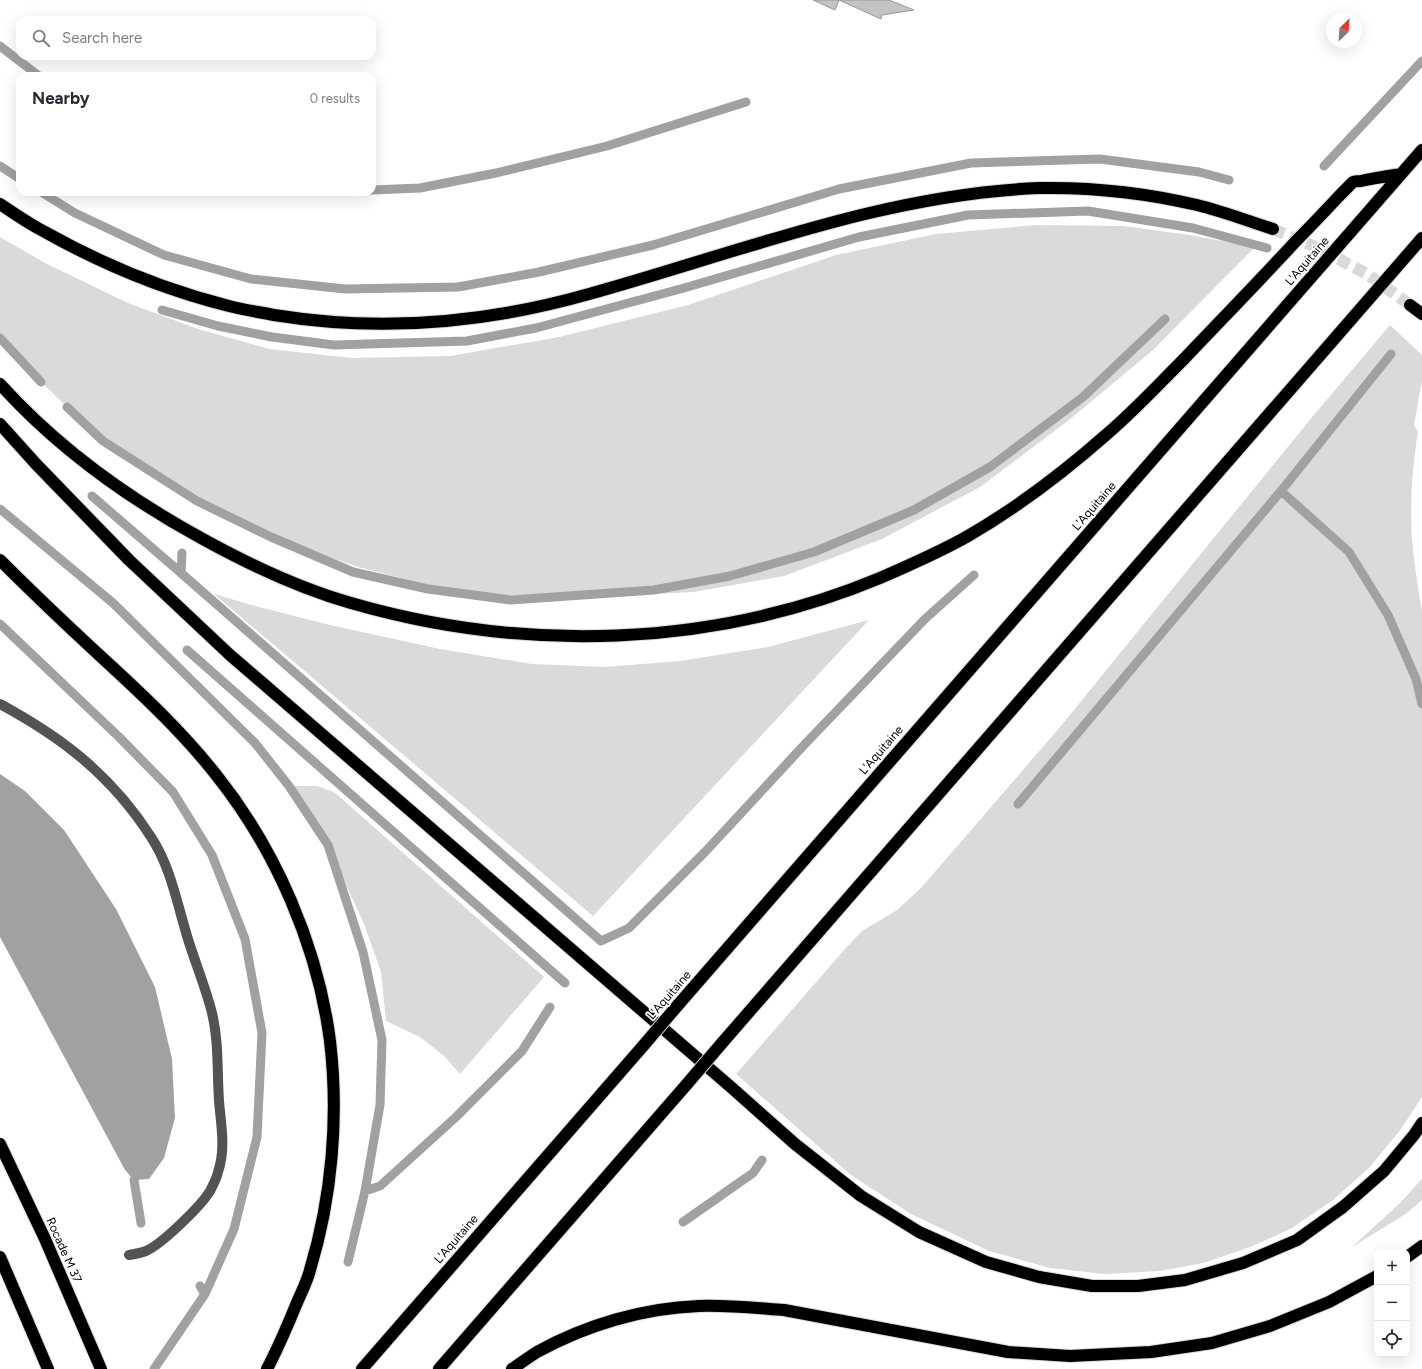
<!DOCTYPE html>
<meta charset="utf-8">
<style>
:root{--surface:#fff;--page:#f7f7f7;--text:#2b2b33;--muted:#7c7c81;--line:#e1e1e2}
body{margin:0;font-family:Figtree,sans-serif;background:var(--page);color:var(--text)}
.controls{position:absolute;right:12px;bottom:12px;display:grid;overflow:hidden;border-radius:8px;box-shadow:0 4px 16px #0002}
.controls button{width:36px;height:36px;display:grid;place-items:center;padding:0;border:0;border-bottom:1px solid var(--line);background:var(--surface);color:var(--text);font:20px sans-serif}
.compass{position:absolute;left:1326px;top:12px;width:36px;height:36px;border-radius:50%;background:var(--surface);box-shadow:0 4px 16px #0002;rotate:25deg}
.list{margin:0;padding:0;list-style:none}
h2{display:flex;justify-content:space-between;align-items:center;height:52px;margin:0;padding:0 16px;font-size:17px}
h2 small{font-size:13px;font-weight:400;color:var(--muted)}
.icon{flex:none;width:22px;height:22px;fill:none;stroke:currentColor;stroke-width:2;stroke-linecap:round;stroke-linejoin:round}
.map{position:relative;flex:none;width:1422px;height:1369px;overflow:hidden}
.search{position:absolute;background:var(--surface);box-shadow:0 4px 16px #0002;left:16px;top:16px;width:360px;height:44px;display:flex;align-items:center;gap:10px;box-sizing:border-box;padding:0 14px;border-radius:12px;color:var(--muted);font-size:15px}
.panel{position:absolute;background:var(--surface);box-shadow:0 4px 16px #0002;left:16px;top:72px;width:360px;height:124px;border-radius:12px}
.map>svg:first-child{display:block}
.green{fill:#dadada}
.water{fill:#a1a1a1}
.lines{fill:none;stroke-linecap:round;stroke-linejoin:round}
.stream{stroke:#a1a1a1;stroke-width:9}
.building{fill:#c3c3c3;stroke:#979797}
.highway-tunnel{stroke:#d9d9d9;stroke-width:12;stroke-dasharray:12 6;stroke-linecap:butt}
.highway-casing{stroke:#dbdbdb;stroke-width:14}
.minor{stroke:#535353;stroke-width:10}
.highway{stroke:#000;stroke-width:12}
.highway-bridge-casing{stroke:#dbdbdb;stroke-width:14;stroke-linecap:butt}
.highway-bridge{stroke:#000;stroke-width:12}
.labels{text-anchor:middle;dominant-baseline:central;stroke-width:3.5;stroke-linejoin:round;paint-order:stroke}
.street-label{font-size:12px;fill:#000;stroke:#fff}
</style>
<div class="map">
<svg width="1422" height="1369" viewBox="0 0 1422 1369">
<rect width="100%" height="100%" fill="#fff"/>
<path class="green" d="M1037,225l87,1 65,9 66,12 -102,103 -84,70 -89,67 -98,52 -98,37 -90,16 -103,5 -126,-3 -107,-27 -87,-30 -74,-37 -94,-59 -62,-59 -41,-44v-101l47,27 81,39 70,26 71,20 83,9 98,-2 109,-19 129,-32 148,-50 100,-21z
M1390,325l32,30v25l-8,45 4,7c-6,35 -9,81 -5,117 2,21 6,43 9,64v484l-21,32 -31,38 -37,33 -41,28 -39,18 -50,17 -43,8 -56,3 -54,-6 -61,-17 -78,-37 -60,-39 -115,-101 109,-125 17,-18 35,-21 24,-22 139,-161 253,-311z
M214,594l45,13 71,18 110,24 92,15 73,3 75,-6 88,-14 101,-27 -276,296z
M289,786h28l17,6 210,185 -84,97 -16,-18 -24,-19 -34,-16 -5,-49 -17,-48 -36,-79z
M1422,1179v21l-15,13 -55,34 47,-43z"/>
<path class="water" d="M0,774l25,17 39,39 52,79 39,78 17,72 3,59 -11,40 -15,21 -15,1 -9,-10 -125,-233z"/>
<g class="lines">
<path class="stream" d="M0,46l39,30
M0,166l20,13
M1324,166l98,-105
M372,190l48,-2 76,-15 111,-27 139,-44
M41,192l34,21 89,42 87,24 94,10 113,-2 81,-15 114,-27 186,-56 132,-26 129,-4 99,13 30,8
M162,310l56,16 54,11 62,8 133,-4 69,-13 148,-40 175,-51 109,-22 120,-4 105,17 74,20
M0,338l41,44
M67,407l36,34 94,60 74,36 82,35 75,17 83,11 143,-10 76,-14 84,-24 100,-42 76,-43 93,-70 82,-78
M1281,491l110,-137
M92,496l89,77
M0,509l113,94 142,140 34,43 39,59 35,107 19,88 -2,65 -15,86 -17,71
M182,553l-1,20 420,368 28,-13 76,-76 100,-108 120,-125 49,-44
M0,624l119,113 54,55 39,63 33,84 17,94 -5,104 -23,92 -29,65
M187,650l378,333
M1018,804l263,-313 68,61 39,63 28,64 6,25
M134,1180l7,43
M365,1191l15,-5 76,-69 66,-66 28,-44
M683,1222l70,-49 9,-13
M154,1369l51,-75 -5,-8"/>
</g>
<path class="building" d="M813,0h26l-4,10z
M839,0h50l25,10 -32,5 -1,4z"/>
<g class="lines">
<path class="highway-tunnel" d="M1273,229l45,19 49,26 43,31"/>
<g class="highway-casing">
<path id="highway" d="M0,204c15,10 29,20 45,28 57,32 120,58 184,74 15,4 30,6 45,9 105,17 213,8 315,-21 148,-41 295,-100 450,-106 53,-1 107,5 158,17 25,6 51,16 76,24
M1410,305l12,9
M0,384c57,63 126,113 201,154 47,26 97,50 150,65 173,50 361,45 529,-25 30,-13 60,-26 88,-42 50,-29 96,-64 139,-102 27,-23 51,-49 76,-74 38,-40 76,-79 113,-119 15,-15 30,-31 45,-47 1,-1 11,-11 12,-12 2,-1 5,-1 8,-1 13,-3 27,-5 40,-7
M0,424l36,40 93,96 101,95 502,433 63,56 66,52 58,36 67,30 53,15 53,9h46l47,-6 58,-17 54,-23 46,-33 41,-36 30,-36 8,-12
M0,560c36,36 72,70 109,104 38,35 76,71 108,112 59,74 101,171 113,265 9,76 2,156 -20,229 -3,12 -9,23 -14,35 -9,22 -18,43 -29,64
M678,1005l744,-855
M722,1043l700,-805
M0,1144l45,95 56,130
M0,1257l48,112
M1407,1257l15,-11
M362,1369l281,-323
M439,1369l248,-285
M512,1369c9,-6 17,-12 25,-17 49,-27 106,-44 162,-46 29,-1 57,2 85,4l224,42 62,4 81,-4 61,-9 58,-17 59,-24 48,-26"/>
</g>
<path class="minor" d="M0,704c63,34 112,72 151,133 18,27 25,61 34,92 8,29 20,56 27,84 7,29 5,59 7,88 2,24 7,48 -1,71 -1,6 -5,13 -8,19 -9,15 -48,53 -64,60 -5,2 -11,3 -17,4"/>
<use href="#highway" class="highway"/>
<g class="highway-bridge-casing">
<path id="highway-bridge" d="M643,1046l35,-41
M687,1084l35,-41"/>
</g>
<use href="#highway-bridge" class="highway-bridge"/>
</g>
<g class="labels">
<g class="street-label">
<text transform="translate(1307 261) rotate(-49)">L'Aquitaine</text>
<text transform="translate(1094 506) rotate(-49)">L'Aquitaine</text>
<text transform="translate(881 750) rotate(-49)">L'Aquitaine</text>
<text transform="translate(669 995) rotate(-49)">L'Aquitaine</text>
<text transform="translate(456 1239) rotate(-49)">L'Aquitaine</text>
<text transform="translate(64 1250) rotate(66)">Rocade M 37</text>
</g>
</g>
</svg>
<div class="controls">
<button>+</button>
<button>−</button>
<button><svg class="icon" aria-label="locate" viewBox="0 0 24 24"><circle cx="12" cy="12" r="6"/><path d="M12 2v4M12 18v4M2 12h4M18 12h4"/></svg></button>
</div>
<svg class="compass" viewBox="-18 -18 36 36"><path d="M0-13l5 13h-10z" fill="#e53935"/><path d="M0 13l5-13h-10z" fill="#7c7c81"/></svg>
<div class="search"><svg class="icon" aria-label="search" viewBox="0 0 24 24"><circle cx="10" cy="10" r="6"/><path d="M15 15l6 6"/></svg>Search here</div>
<section class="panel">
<h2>Nearby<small>0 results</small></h2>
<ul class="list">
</ul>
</section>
</div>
